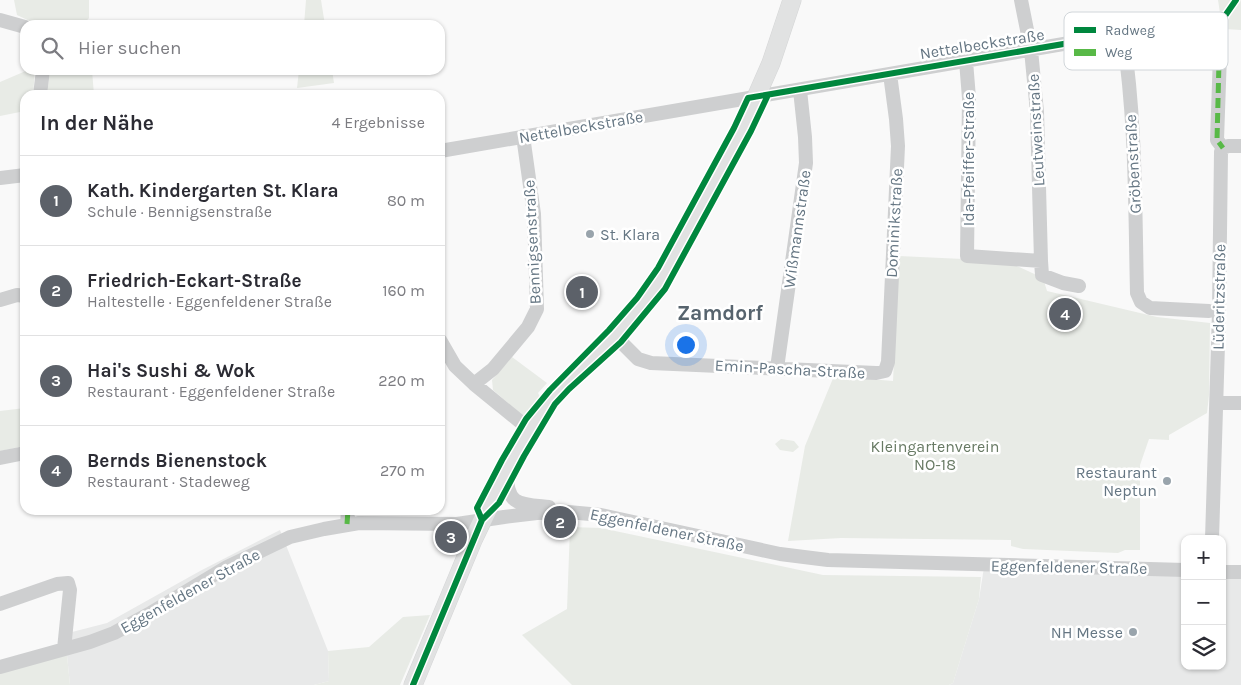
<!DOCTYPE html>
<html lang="de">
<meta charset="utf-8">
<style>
:root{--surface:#fff;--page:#f7f7f7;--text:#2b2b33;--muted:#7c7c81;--line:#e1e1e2;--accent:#5c6169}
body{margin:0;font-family:Karla,sans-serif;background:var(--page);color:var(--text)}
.controls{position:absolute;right:15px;bottom:15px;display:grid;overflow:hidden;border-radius:10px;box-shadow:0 1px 4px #0004}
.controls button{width:45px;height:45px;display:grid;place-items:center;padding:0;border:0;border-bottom:1px solid var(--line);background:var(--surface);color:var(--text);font:25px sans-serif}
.you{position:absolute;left:685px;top:344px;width:18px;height:18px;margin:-12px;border:4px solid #fff;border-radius:50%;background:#1a73e8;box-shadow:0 0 0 8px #1a73e833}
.badge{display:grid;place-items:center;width:32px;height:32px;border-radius:50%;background:var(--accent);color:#fff;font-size:16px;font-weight:700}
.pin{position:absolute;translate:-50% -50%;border:2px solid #fff;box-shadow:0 1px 5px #0006}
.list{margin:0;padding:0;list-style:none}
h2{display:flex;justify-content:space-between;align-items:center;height:65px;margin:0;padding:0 20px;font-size:21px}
h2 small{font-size:16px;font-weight:400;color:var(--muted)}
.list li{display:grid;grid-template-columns:32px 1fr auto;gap:15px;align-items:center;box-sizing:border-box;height:90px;padding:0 20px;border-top:1px solid var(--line)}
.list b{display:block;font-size:19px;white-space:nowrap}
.list p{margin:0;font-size:16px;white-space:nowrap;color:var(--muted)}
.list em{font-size:16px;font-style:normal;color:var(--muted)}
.icon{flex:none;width:28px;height:28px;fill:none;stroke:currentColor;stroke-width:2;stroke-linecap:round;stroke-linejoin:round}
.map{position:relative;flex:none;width:1241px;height:685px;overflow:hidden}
.search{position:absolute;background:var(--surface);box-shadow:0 1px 4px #0004;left:20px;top:20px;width:425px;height:55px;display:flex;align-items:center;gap:12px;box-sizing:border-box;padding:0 18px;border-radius:15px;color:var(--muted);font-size:19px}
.panel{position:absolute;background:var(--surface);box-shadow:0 1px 4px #0004;left:20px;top:90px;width:425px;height:425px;border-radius:15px}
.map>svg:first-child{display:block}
.built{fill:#e8e9e9}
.green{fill:#e8ebe6}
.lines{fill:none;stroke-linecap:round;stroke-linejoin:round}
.major-casing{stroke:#d5d6d7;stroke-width:19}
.minor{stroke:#cecfd0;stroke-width:14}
.major{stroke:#e1e2e2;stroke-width:18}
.quiet{stroke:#58b947;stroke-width:5;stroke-dasharray:10 5;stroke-linecap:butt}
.cycleway-casing{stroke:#fff;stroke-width:9}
.cycleway{stroke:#00873e;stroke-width:6}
.poi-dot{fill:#99a4ac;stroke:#fff;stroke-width:2}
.labels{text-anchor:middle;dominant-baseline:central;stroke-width:5;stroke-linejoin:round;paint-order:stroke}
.street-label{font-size:16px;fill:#657683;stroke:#fff}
.poi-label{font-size:16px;fill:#657683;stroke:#fff;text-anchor:end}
.park-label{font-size:16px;fill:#687a64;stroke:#fff}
.district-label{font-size:21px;font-weight:bold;fill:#57646e;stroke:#fff}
.key{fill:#fff;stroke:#d1d6da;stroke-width:1}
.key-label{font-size:14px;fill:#657683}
</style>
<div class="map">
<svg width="1241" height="685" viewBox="0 0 1241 685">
<rect width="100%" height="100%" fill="#f9f9f9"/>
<path class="built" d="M280,530l48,121 1,30 -15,4h-244l-3,-30 5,-23 35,-9 93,-52z
M985,561l200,4v101h37v-99l19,1v117h-292l4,-2 26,-84z"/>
<path class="green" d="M14,0h75v18l-6,7h-45l-21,-10z
M306,0h15l4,25h-21z
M1218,0h23v30l-16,-1v-6l-5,-10z
M28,70h7l-2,25h-8v16l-25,5v-34z
M50,70h42l2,25h-47z
M299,70h33l2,13 -37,5z
M899,256l107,5 37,17 4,13 110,26 53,6 -1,72 -2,18 -38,22v5l-20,-1 -9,26v85h-15l-7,3 -95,-4 -12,-3v-6l-170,-2 -53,3 17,-95 29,-70 59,5z
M512,357l35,26 -9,10 2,4 -16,20 -31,-27 -1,-10z
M25,408v38l-25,5v-40z
M781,439l13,2 5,6 -6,5 -13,-2 -5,-6z
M570,527l31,1 222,47 158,2 -2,22 -26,84 -4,2h-377l-50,-50 45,-26z
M430,615l-30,70h-86l15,-4 -1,-30 41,-4 34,-30z
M67,655l3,30h-70v-12z"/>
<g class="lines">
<g class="major-casing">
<path id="major" d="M413,685l60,-145 43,-89 24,-38 24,-29 50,-49 43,-49 23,-38 63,-121 28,-64 21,-63"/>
</g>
<path class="minor" d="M1021,0l10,50 6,62 4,149
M0,20l25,7
M1123,35c13,85 12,172 14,258l4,9 9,6 59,3
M966,61l3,37 -2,158 74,5 1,14 21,8 16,3
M40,95l3,-25
M1223,148l5,-2h13
M440,151l740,-127 32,-4 6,1 3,5 -4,114 6,8 -2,4 -2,160 -7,227
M0,178l25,-3
M0,300l17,-5 8,1
M614,335l24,24 13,4 225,10 9,-2 3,-9 10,-216 -2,-27 -6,-45
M440,340l15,26 19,18 55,45
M777,368l29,-205 -1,-26 -5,-47
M474,384l19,-15 35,-42 9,-18 -3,-95 -11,-78
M1217,403h24
M0,458l25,-5
M507,472c-1,34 13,32 42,35
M347,524l1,-14
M1222,572h19
M0,604l57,-20 11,-1 2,7 -6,59
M0,667l90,-25 24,-9 35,-19 78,-47 63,-30 34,-8 35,-6 98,1 47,-7 33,-4 31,-1 33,3 179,39 48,6 357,10"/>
<use href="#major" class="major"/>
<path class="quiet" d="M1220,23l-3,117 6,8
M347,524l1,-14"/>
<g class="cycleway-casing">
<path id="cycleway" d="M482,520l-5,-12 25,-48 24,-41 24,-29 59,-60 28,-32 21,-30 76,-140 14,-30 432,-74 32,-4 6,1 2,2 16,-23
M413,685l69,-165 17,-17 25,-47 31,-52 14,-15 52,-47 44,-53 86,-158 17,-36"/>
</g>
<use href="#cycleway" class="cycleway"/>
</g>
<g class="poi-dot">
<circle cx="590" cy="234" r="5"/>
<circle cx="1167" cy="481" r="5"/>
<circle cx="1133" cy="632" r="5"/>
</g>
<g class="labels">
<g class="street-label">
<text transform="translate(982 44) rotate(-9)">Nettelbeckstraße</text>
<text transform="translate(581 127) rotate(-10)">Nettelbeckstraße</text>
<text transform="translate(1036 130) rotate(-93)">Leutweinstraße</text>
<text transform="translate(968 159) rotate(-90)">Ida-Pfeiffer-Straße</text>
<text transform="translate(1133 164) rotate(-93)">Gröbenstraße</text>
<text transform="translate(894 223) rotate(-87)">Dominikstraße</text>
<text transform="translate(797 229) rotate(-82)">Wißmannstraße</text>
<text transform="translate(532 242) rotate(-93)">Bennigsenstraße</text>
<text transform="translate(1219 297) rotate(-89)">Lüderitzstraße</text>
<text transform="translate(790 369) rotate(3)">Emin-Pascha-Straße</text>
<text transform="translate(667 530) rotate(12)">Eggenfeldener Straße</text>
<text transform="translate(1069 567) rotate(1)">Eggenfeldener Straße</text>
<text transform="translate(190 591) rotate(-29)">Eggenfeldener Straße</text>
</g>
<g class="poi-label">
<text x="600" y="234" text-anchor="start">St. Klara</text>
<text x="1157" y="472">Restaurant<tspan x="1157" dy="18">Neptun</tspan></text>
<text x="1123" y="632">NH Messe</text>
</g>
<g class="park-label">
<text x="935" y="446">Kleingartenverein<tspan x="935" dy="18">NO-18</tspan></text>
</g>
<g class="district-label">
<text x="720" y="313">Zamdorf</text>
</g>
</g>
<rect x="1064" y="12" width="164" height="58" rx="8" class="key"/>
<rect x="1074" y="27" width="22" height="6" fill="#00873e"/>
<rect x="1074" y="49" width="22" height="7" fill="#58b947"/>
<g class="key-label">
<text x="1105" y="35">Radweg</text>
<text x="1105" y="57">Weg</text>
</g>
</svg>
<div class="controls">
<button>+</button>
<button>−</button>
<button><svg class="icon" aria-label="layers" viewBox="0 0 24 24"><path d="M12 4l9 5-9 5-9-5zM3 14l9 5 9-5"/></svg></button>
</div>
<div class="you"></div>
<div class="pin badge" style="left:582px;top:292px">1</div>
<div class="pin badge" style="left:560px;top:522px">2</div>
<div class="pin badge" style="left:451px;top:537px">3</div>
<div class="pin badge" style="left:1065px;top:314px">4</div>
<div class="search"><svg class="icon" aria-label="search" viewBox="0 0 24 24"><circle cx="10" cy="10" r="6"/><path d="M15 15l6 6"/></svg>Hier suchen</div>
<section class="panel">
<h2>In der Nähe<small>4 Ergebnisse</small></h2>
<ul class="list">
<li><span class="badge">1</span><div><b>Kath. Kindergarten St. Klara</b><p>Schule · Bennigsenstraße</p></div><em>80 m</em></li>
<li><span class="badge">2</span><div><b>Friedrich-Eckart-Straße</b><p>Haltestelle · Eggenfeldener Straße</p></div><em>160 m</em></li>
<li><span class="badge">3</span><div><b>Hai's Sushi &amp; Wok</b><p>Restaurant · Eggenfeldener Straße</p></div><em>220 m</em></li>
<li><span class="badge">4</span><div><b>Bernds Bienenstock</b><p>Restaurant · Stadeweg</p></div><em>270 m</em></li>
</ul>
</section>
</div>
